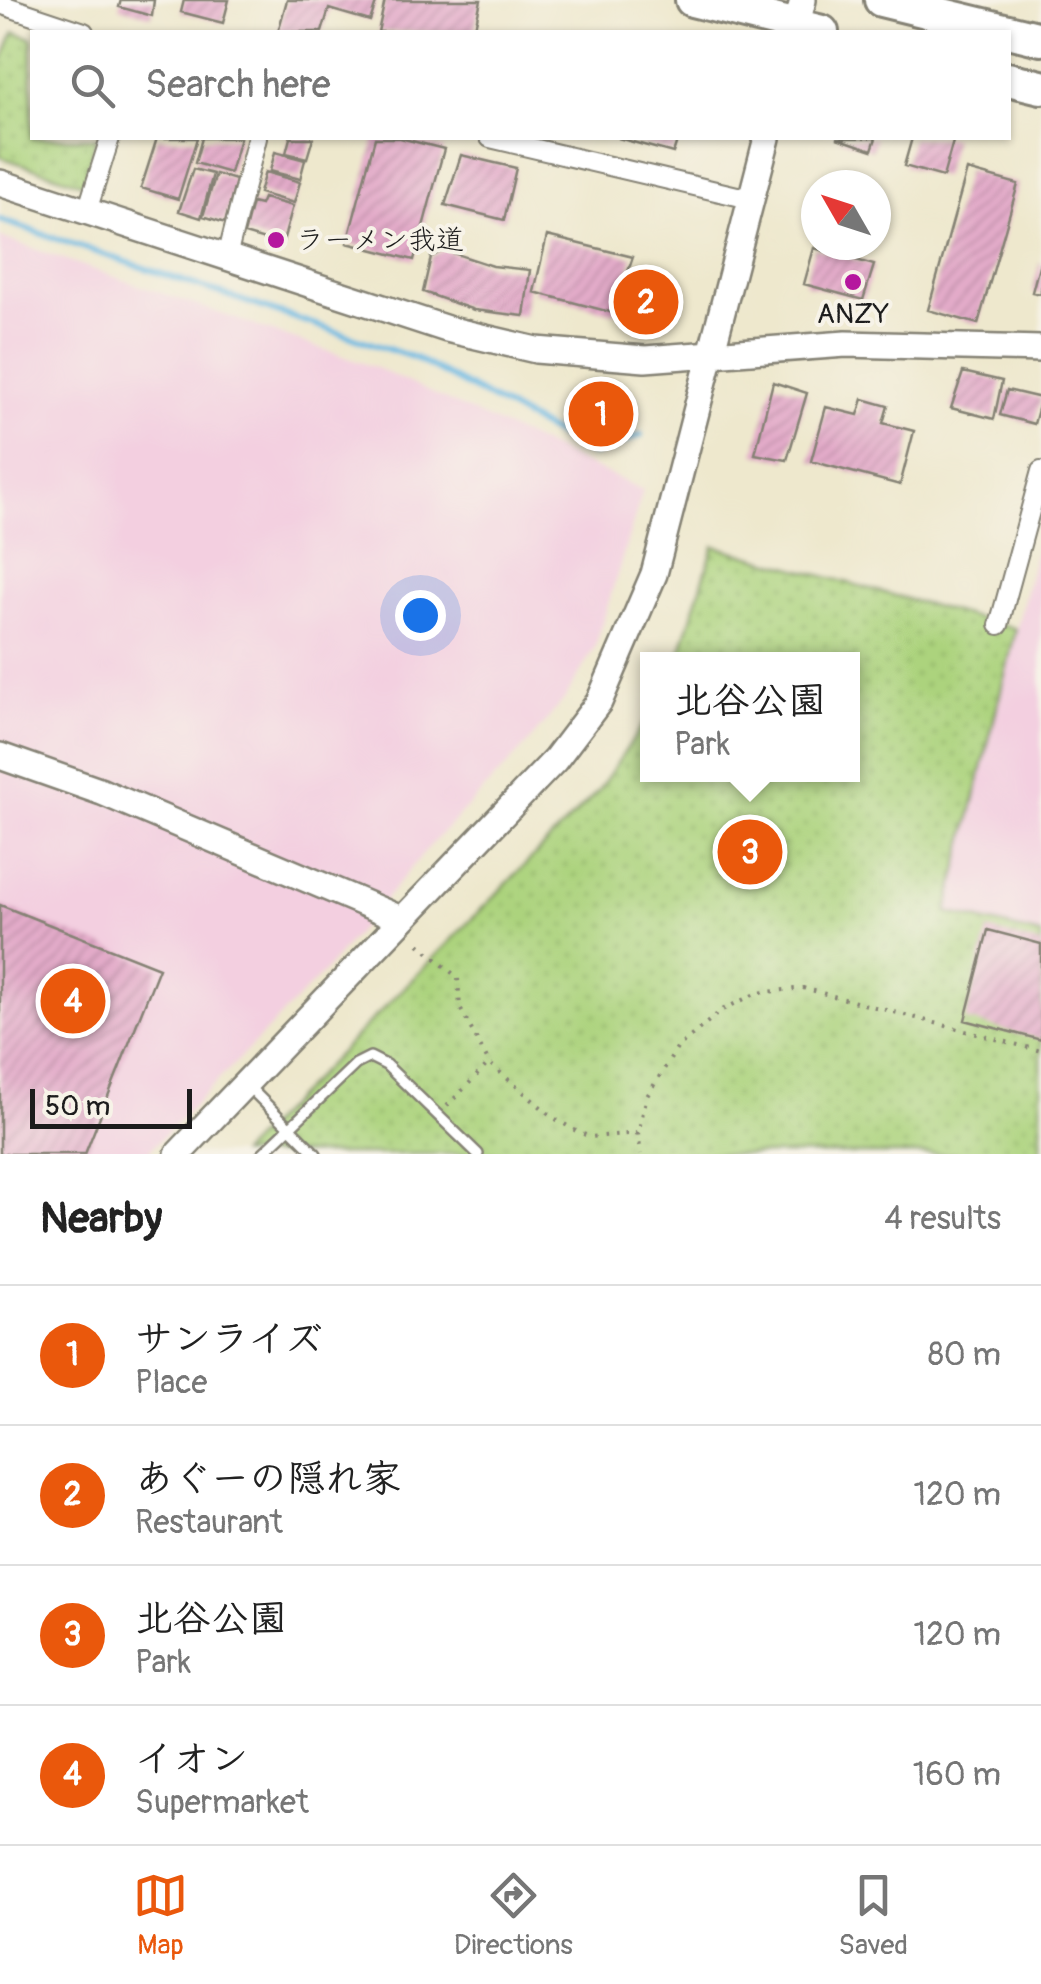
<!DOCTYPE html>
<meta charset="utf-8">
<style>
:root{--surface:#fff;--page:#f6f6f6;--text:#222;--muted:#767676;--line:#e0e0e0;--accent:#ea580c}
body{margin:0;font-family:Pangolin,"Klee One",sans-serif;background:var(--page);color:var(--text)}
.compass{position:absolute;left:801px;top:170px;width:90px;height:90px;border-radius:50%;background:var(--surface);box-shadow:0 2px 8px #0004;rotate:309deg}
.scale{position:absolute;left:30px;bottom:25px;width:162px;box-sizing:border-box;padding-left:10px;border:5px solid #1c1c1c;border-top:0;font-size:28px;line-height:35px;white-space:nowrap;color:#1c1c1c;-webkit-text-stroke:8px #f7f3e8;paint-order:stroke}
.you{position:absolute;left:420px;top:615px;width:35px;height:35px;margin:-25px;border:8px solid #fff;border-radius:50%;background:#1a73e8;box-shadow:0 0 0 15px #1a73e833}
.badge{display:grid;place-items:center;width:65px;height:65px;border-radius:50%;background:var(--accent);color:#fff;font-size:32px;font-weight:700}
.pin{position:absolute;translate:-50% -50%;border:5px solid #fff;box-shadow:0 2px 10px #0006}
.popup{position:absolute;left:640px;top:652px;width:220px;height:130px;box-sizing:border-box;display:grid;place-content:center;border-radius:0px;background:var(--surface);filter:drop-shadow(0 2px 8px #0005);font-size:32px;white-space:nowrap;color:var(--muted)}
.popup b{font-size:38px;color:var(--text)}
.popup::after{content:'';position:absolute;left:50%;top:100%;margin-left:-20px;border:20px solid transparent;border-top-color:var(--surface)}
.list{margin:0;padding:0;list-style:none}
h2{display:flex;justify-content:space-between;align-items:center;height:130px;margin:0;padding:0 40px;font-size:42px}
h2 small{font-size:32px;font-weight:400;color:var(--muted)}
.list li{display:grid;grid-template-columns:65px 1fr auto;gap:30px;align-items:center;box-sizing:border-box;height:140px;padding:0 40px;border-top:2px solid var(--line)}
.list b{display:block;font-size:38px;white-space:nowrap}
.list p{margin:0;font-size:32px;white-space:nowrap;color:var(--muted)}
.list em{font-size:32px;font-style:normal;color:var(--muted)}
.icon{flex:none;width:55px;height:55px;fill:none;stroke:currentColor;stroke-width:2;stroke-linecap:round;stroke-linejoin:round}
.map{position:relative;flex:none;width:1041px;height:1154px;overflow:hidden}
.search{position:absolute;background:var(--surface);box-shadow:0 2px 8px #0004;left:30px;right:30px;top:30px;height:110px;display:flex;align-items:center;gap:25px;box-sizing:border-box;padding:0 35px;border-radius:0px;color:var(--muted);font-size:38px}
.sheet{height:690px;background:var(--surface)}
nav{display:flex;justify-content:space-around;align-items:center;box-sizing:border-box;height:140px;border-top:2px solid var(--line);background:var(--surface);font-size:28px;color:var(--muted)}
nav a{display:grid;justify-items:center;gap:5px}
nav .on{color:var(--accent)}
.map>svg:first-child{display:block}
.built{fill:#f3cfe0}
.park{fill:url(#park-dots);stroke:#64784c;stroke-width:2.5}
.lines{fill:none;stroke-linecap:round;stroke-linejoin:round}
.stream{stroke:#67b8e2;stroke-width:6}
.building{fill:url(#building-hatch)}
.lane-casing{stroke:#858274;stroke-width:14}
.street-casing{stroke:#858274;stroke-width:22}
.secondary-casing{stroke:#858274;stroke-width:30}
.highway-casing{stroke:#858274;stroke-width:38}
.path{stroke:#858274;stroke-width:4;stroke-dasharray:2.5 8;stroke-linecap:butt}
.lane{stroke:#fff;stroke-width:9}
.street{stroke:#fff;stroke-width:18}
.secondary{stroke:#fff;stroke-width:25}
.highway{stroke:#fff;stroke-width:32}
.poi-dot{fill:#b5179e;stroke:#f7f3e8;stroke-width:4}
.labels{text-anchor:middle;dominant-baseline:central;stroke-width:8;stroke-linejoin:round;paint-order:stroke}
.poi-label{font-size:28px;fill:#1c1c1c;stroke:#f7f3e8;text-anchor:start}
</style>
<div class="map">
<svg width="1041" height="1154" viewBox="0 0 1041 1154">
<defs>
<pattern id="park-dots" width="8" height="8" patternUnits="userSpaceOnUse" patternTransform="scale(2.5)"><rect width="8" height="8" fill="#acd37d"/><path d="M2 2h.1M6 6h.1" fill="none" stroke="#93b56b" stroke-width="1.8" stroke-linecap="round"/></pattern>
<pattern id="building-hatch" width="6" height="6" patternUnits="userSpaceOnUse" patternTransform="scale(2.5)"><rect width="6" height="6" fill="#e3abc9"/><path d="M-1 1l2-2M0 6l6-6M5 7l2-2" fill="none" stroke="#c293ac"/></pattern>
</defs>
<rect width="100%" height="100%" fill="#f7f3e8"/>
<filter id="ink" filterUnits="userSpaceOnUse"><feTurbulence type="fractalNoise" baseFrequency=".01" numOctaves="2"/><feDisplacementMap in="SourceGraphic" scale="20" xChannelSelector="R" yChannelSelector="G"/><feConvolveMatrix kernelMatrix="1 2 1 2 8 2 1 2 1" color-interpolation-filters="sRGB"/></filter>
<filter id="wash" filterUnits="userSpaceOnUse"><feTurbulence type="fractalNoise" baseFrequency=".0048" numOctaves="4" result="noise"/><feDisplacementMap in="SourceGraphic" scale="40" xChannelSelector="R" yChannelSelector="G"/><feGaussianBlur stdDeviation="2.25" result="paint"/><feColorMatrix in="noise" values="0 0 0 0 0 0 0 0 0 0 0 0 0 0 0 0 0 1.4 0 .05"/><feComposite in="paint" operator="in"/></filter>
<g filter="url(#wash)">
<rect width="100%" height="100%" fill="#eee8cd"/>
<path class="built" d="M0,237l374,130 269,123 -48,157 -29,50 -43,52 -95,99 -104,124 -178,182h-146z
M1041,529v406l-94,-22z"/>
<path class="park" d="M14,32l18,6v100h64l-13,46 -83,-27v-91z
M714,546l302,83 -69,283 94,23v219h-801l358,-363 49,-72 1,55h204v-114l-174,-1z"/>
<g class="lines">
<path class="stream" d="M0,220l415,138 178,96 48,-19"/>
</g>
<g id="blocks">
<path class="building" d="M121,0h33l-2,16 -33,-9z
M184,0h45l-6,23 -42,-11z
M287,0h90l-7,21 -41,-12 -7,23h-44z
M385,0h96l-7,32h-96z
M157,138h40l-19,61 -37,-11z
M202,138h38l-10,35 -35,-10z
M290,138h23l-6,20 -21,-5z
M375,138h25l44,11 -30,111 -67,-17z
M618,138h60l-5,15z
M837,138h39l-4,12z
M912,138h42l-11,39 -39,-11z
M275,152l30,8 -5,19 -30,-8z
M461,155l55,13 -12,52 -59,-15z
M193,169l20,5 -12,44 -22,-7z
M967,170l51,14 -40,140 -50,-14z
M265,172l35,10 -6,21 -35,-10z
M216,174l20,6 -11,43 -22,-7z
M263,198l30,8 -11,39 -38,-11 8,-31 8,2z
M547,236l86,21 -19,56 -80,-21z
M814,248l60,17 -11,35 -59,-16z
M444,250l49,16 37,4 -6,46 -50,-6 -51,-18 8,-35z
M1040,262h1v32l-9,-2z
M636,275l34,13 -16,38 -30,-11z
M963,372l39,9 -8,38 -43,-11z
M773,382l34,11 -20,67 -32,-6z
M588,390l37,11 -10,36 -38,-11z
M1007,390l34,8 -7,26 -34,-9z
M863,399l25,7 -5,17 31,8 -14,54 -89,-24 15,-54 32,8z
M0,905l159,63 -74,186h-85z
M988,930l53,14v96l-76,-20z"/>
</g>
</g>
<g filter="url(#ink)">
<use href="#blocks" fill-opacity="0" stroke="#858274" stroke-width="2.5"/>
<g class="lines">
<g class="lane-casing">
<path id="lane" d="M248,1086l68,68
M262,1154l94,-90 14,-7 16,8 92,89"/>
</g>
<g class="street-casing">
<path id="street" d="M0,4l84,28
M490,138l260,61
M87,211l23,-73
M227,257l30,-119
M999,625l42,-154"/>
</g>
<g class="secondary-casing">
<path id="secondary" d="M795,32l8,-32
M0,183l447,146 89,21 109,9 201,-15 195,5
M0,756l102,36 299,127
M178,1154l377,-394 44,-58 55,-128 113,-436"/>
</g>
<g class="highway-casing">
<path id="highway" d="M692,0l130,32
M881,0l160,39
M1008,79l33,8"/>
</g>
<path class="path" d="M419,944l39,34 2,30 29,55 65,55 24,14 13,5 47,-4 9,-37 31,-49 44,-37 35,-17 46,-5 238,63
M447,1106l42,-43
M638,1133l3,21"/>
<use href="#lane" class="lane"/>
<use href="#street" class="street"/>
<use href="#secondary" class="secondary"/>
<use href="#highway" class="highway"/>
</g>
</g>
<g class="poi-dot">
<circle cx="276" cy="240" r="10"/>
<circle cx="853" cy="282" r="10"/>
</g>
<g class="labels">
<g class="poi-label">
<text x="296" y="240">ラーメン我道</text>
<text x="853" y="314" text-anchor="middle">ANZY</text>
</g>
</g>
</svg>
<svg class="compass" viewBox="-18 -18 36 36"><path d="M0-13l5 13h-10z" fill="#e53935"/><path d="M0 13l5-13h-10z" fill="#767676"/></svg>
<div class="scale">50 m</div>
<div class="you"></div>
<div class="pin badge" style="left:601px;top:414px">1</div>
<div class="pin badge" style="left:646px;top:302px">2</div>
<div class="pin badge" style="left:750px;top:852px">3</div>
<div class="popup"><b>北谷公園</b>Park</div>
<div class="pin badge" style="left:73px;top:1001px">4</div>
<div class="search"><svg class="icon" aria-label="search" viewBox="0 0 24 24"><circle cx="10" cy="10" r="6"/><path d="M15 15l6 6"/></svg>Search here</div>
</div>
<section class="sheet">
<h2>Nearby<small>4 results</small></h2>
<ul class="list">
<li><span class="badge">1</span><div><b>サンライズ</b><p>Place</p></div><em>80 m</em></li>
<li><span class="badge">2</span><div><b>あぐーの隠れ家</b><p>Restaurant</p></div><em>120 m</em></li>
<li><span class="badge">3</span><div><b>北谷公園</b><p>Park</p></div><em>120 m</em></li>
<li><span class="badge">4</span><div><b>イオン</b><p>Supermarket</p></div><em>160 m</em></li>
</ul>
</section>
<nav>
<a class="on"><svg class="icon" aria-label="map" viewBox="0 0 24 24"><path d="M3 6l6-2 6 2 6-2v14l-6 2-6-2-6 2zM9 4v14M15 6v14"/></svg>Map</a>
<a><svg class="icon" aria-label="directions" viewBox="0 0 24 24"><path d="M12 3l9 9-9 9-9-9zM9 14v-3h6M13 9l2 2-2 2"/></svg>Directions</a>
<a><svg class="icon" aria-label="saved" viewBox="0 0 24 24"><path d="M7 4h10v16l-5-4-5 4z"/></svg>Saved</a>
</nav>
